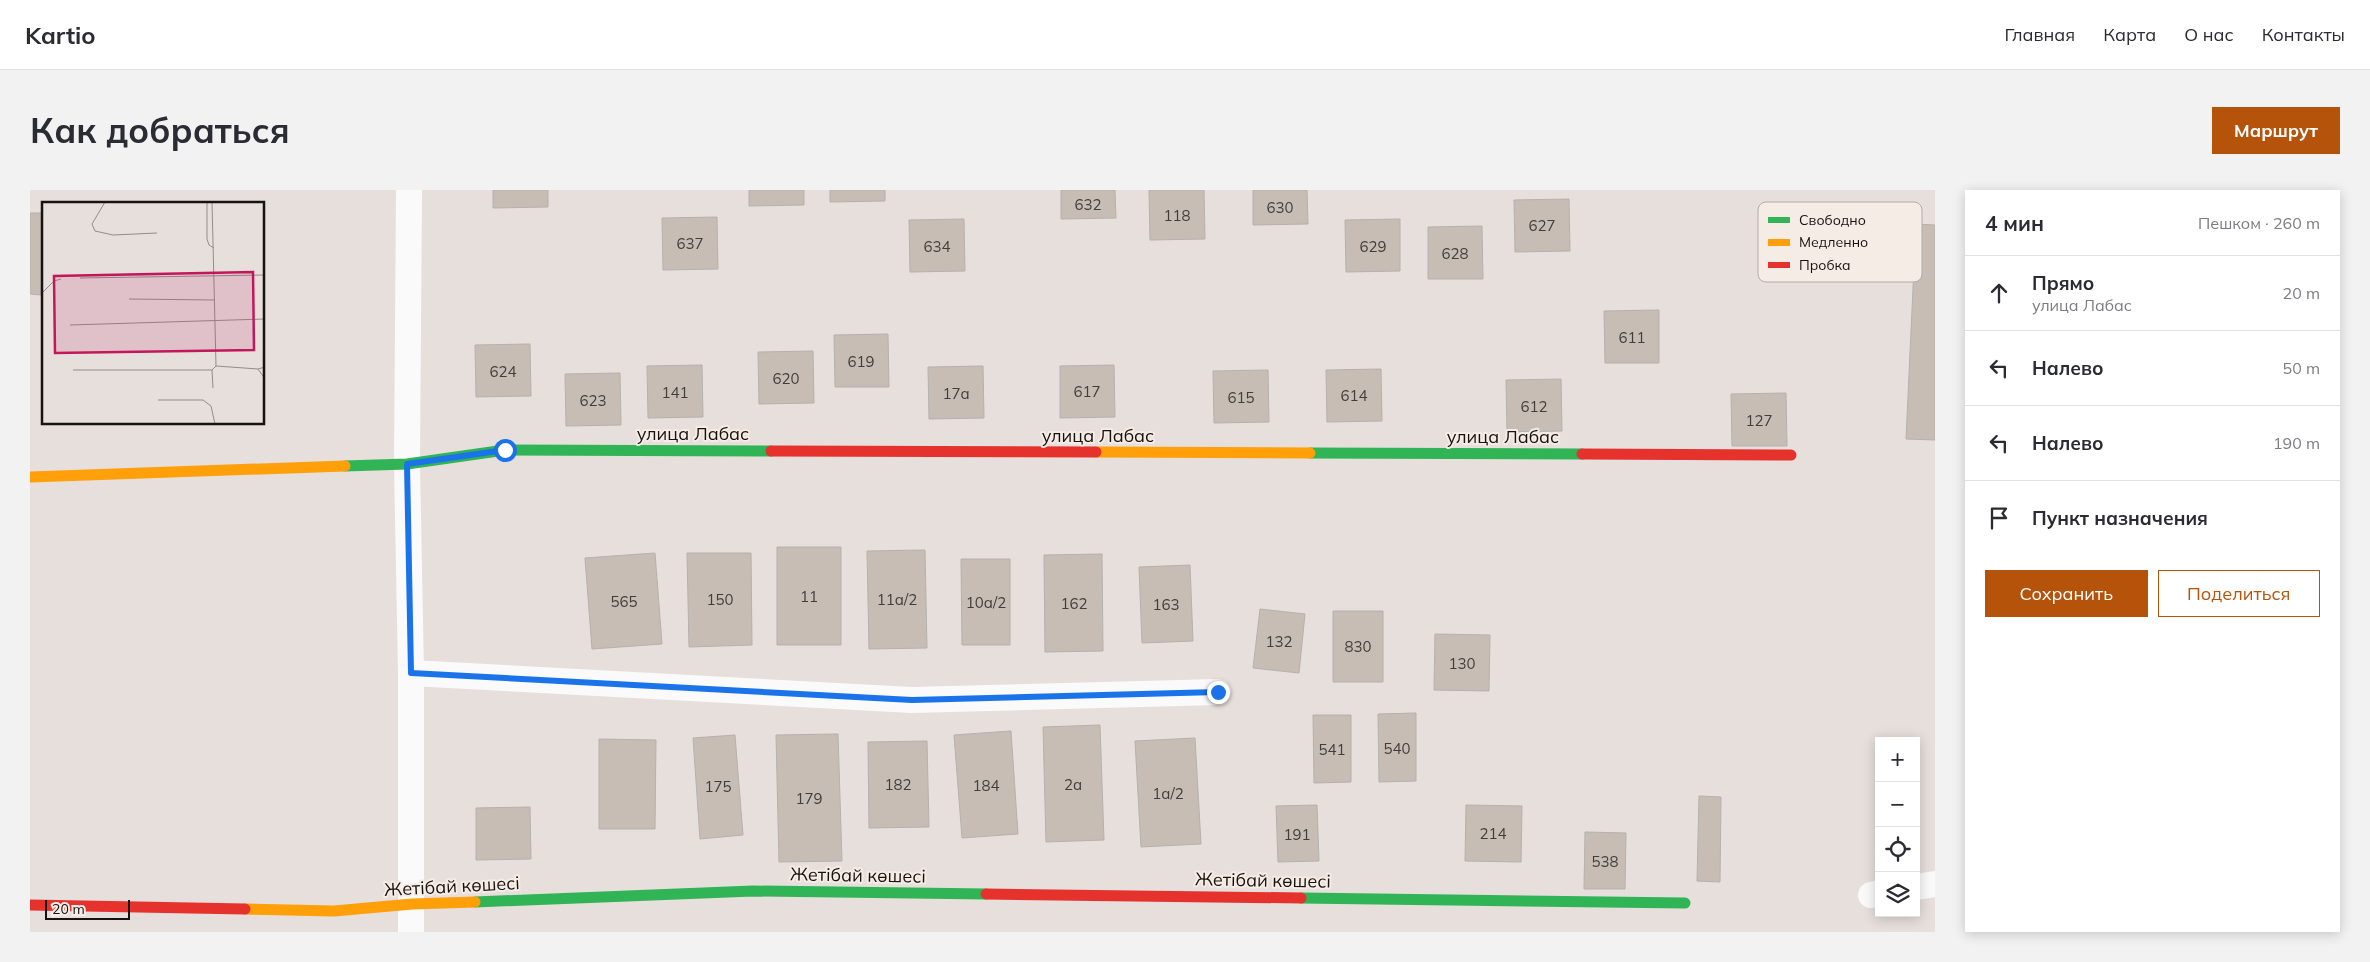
<!DOCTYPE html>
<html lang="ru">
<meta charset="utf-8">
<style>
:root{--surface:#fff;--page:#f2f2f3;--text:#2b2b33;--muted:#7c7c81;--line:#e1e1e2;--accent:#b45309}
body{margin:0;font-family:Mulish,sans-serif;background:var(--page);color:var(--text)}
.controls{position:absolute;right:15px;bottom:15px;display:grid;overflow:hidden;border-radius:0px;box-shadow:0 2px 12px #0003}
.controls button{width:45px;height:45px;display:grid;place-items:center;padding:0;border:0;border-bottom:1px solid var(--line);background:var(--surface);color:var(--text);font:25px sans-serif}
.scale{position:absolute;left:15px;bottom:12px;width:85px;box-sizing:border-box;padding-left:5px;border:2px solid #161210;border-top:0;font-size:14px;line-height:18px;white-space:nowrap;color:#161210;-webkit-text-stroke:4px #f6ece6;paint-order:stroke}
.stop{position:absolute;width:15px;height:15px;margin:-11px;border:4px solid #1a73e8;border-radius:50%;background:#fff}
.stop.end{background:#1a73e8;border-color:#fff;box-shadow:0 1px 5px #0008}
.list{margin:0;padding:0;list-style:none}
h2{display:flex;justify-content:space-between;align-items:center;height:65px;margin:0;padding:0 20px;font-size:21px}
h2 small{font-size:16px;font-weight:400;color:var(--muted)}
.list li{display:grid;grid-template-columns:32px 1fr auto;gap:15px;align-items:center;box-sizing:border-box;height:75px;padding:0 20px;border-top:1px solid var(--line)}
.list b{display:block;font-size:19px;white-space:nowrap}
.list p{margin:0;font-size:16px;white-space:nowrap;color:var(--muted)}
.list em{font-size:16px;font-style:normal;color:var(--muted)}
.actions{display:flex;gap:10px;padding:15px 20px}
.actions a{flex:1;padding:11px 0;border:1px solid var(--accent);border-radius:0px;text-align:center;font-size:18px;color:var(--accent)}
.actions .main{background:var(--accent);color:#fff}
.icon{flex:none;width:28px;height:28px;fill:none;stroke:currentColor;stroke-width:2;stroke-linecap:round;stroke-linejoin:round}
.map{position:relative;flex:none;width:1905px;height:742px;overflow:hidden;border-radius:0px}
header{display:flex;align-items:center;gap:30px;box-sizing:border-box;height:70px;padding:0 25px;background:var(--surface);border-bottom:1px solid var(--line)}
header strong{font-size:24px}
nav{display:flex;gap:28px;margin-inline-start:auto;font-size:18px}
.intro{display:flex;align-items:center;justify-content:space-between;box-sizing:border-box;height:120px;padding:0 30px}
h1{margin:0;font-size:35px}
.button{padding:12px 22px;border-radius:0px;background:var(--accent);color:#fff;font-size:18px;font-weight:700}
main{display:flex;gap:30px;padding:0 30px}
aside{flex:1;background:var(--surface);border-radius:0px;box-shadow:0 2px 12px #0003}
.map>svg:first-child{display:block}
.building{fill:#c7bdb4;stroke:#b5b1ae}
.lines{fill:none;stroke-linecap:round;stroke-linejoin:round}
.street{stroke:#fbfafa;stroke-width:26}
.fast{stroke:#30b455;stroke-width:11}
.slow{stroke:#ff9f0a;stroke-width:11}
.jam{stroke:#e5322d;stroke-width:11}
.route{stroke:#1a73e8;stroke-width:6}
.labels{text-anchor:middle;dominant-baseline:central;stroke-width:4;stroke-linejoin:round;paint-order:stroke}
.number-label{font-size:15px;fill:#423d39}
.street-label{font-size:18px;fill:#161210;stroke:#f6ece6}
.inset-road{fill:none;stroke:#938d8a;stroke-width:1}
.view{fill:#c2185b;fill-opacity:0.15;stroke:#c2185b;stroke-width:2.5}
.inset-edge{fill:none;stroke:#161210;stroke-width:2.5}
.key{fill:#f6ece6;stroke:#b3aba6;stroke-width:1}
.key-label{font-size:14px;fill:#161210}
</style>
<header>
<strong>Kartio</strong>
<nav><a>Главная</a><a>Карта</a><a>О нас</a><a>Контакты</a></nav>
</header>
<div class="intro"><h1>Как добраться</h1><a class="button">Маршрут</a></div>
<main>
<div class="map">
<svg width="1905" height="742" viewBox="0 0 1905 742">
<rect width="100%" height="100%" fill="#e6dfdc"/>
<path class="building" d="M463,0h55v17l-55,1z
M719,0h55v15l-55,1z
M800,0h55v11l-55,1z
M1031,0h54l1,28 -55,1z
M1119,0h55l1,49 -55,1z
M1223,0h54l1,34 -55,1z
M1539,9l1,52 -55,1 -1,-52z
M0,23h12l-1,82 -11,-1z
M687,27l1,52 -55,1 -1,-52z
M934,29l1,52 -55,1 -1,-52z
M1370,29v52l-54,1 -1,-52z
M1886,34l19,1v215l-29,-1z
M1452,36l1,53h-55v-52z
M1629,120v53h-54l-1,-52z
M858,144l1,53h-54l-1,-52z
M500,154l1,52 -55,1 -1,-52z
M783,161l1,52 -55,1 -1,-52z
M672,175l1,52 -55,1 -1,-52z
M1084,175l1,52 -55,1v-52z
M953,176l1,52 -55,1 -1,-52z
M1351,179l1,52 -55,1 -1,-52z
M1238,180l1,52 -55,1 -1,-52z
M590,183l1,52 -55,1 -1,-52z
M1531,189l1,52 -55,1 -1,-52z
M1756,203l1,53h-55l-1,-52z
M747,357h64v98h-64z
M895,360l2,98 -58,1 -2,-98z
M625,363l7,91 -70,5 -7,-91z
M657,363h64l1,92 -63,2z
M1072,364l1,97 -58,1 -1,-97z
M931,369h49v86h-48z
M1160,375l3,76 -51,2 -3,-76z
M1230,419l45,5 -6,59 -46,-5z
M1303,421h50v71h-50z
M1405,444l55,1 -1,56 -55,-1z
M1386,523v68l-37,1 -1,-68z
M1283,525h38v67l-37,1z
M1070,535l4,115 -58,2 -3,-115z
M981,541l7,103 -56,4 -8,-103z
M808,544l4,127 -63,1 -3,-127z
M705,545l8,100 -43,4 -7,-101z
M1165,548l6,106 -60,3 -6,-106z
M569,549l57,1 -1,89h-56z
M897,551l2,86 -60,1 -1,-86z
M1669,606l22,1 -1,85 -23,-1z
M1287,615l2,56 -41,1 -2,-56z
M1436,615l56,1 -1,56 -56,-1z
M500,617l1,52 -55,1v-52z
M1555,642l41,1 -1,56h-41z"/>
<g class="lines">
<path class="street" d="M379,0l-2,274 4,209v259
M381,483l501,27 306,-8
M1886,697l19,-3
M1841,705l8,-2"/>
<path class="fast" d="M1280,263l272,1
M315,276l62,-2 98,-14 266,1
M1271,708l384,5
M445,712l278,-11 233,3"/>
<path class="slow" d="M1066,262l214,1
M0,287l315,-11
M215,719l89,2 78,-7 63,-2"/>
<path class="jam" d="M741,261l325,1
M1552,264l209,1
M956,704l315,4
M0,715l215,4"/>
</g>
<g class="lines">
<path class="route" d="M475,260l-98,14 4,209 501,27 306,-8"/>
</g>
<g class="labels">
<g class="number-label">
<text x="1058" y="14">632</text>
<text x="1250" y="17">630</text>
<text x="1147" y="25">118</text>
<text x="1512" y="35">627</text>
<text x="660" y="53">637</text>
<text x="907" y="56">634</text>
<text x="1343" y="56">629</text>
<text x="1425" y="63">628</text>
<text x="1602" y="147">611</text>
<text x="831" y="171">619</text>
<text x="473" y="181">624</text>
<text x="756" y="188">620</text>
<text x="1057" y="201">617</text>
<text x="645" y="202">141</text>
<text x="926" y="203">17а</text>
<text x="1324" y="205">614</text>
<text x="1211" y="207">615</text>
<text x="563" y="210">623</text>
<text x="1504" y="216">612</text>
<text x="1729" y="230">127</text>
<text x="779" y="406">11</text>
<text x="690" y="409">150</text>
<text x="867" y="409">11а/2</text>
<text x="594" y="411">565</text>
<text x="956" y="412">10а/2</text>
<text x="1044" y="413">162</text>
<text x="1136" y="414">163</text>
<text x="1249" y="451">132</text>
<text x="1328" y="456">830</text>
<text x="1432" y="473">130</text>
<text x="1367" y="558">540</text>
<text x="1302" y="559">541</text>
<text x="868" y="594">182</text>
<text x="1043" y="594">2а</text>
<text x="956" y="595">184</text>
<text x="688" y="596">175</text>
<text x="1138" y="603">1а/2</text>
<text x="779" y="608">179</text>
<text x="1463" y="643">214</text>
<text x="1267" y="644">191</text>
<text x="1575" y="671">538</text>
</g>
<g class="street-label">
<text x="663" y="243">улица Лабас</text>
<text x="1068" y="245">улица Лабас</text>
<text x="1473" y="246">улица Лабас</text>
<text transform="translate(828 685) rotate(1)">Жетібай көшесі</text>
<text transform="translate(1233 690) rotate(1)">Жетібай көшесі</text>
<text transform="translate(422 696) rotate(-3)">Жетібай көшесі</text>
</g>
</g>
<g transform="translate(12 12)">
<rect width="222" height="222" fill="#e6dfdc"/>
<path class="inset-road" d="M63,0l-13,22 3,7 18,4 44,-2M165,0v37l2,6 5,3M170,0l4,164M38,76l185,-3M0,91l12,-12 7,-2M87,97l85,1M28,123l195,-6M223,165l-7,2 7,10M31,168h139l4,-4 42,3M170,168l1,18M116,198h45l8,6 4,18"/>
<path class="view" d="M211,70l1,78 -199,3 -1,-77z"/>
<rect width="222" height="222" class="inset-edge"/>
</g>
<rect x="1728" y="12" width="164" height="80" rx="8" class="key"/>
<rect x="1738" y="27" width="22" height="6" fill="#30b455"/>
<rect x="1738" y="49" width="22" height="7" fill="#ff9f0a"/>
<rect x="1738" y="72" width="22" height="6" fill="#e5322d"/>
<g class="key-label">
<text x="1769" y="35">Свободно</text>
<text x="1769" y="57">Медленно</text>
<text x="1769" y="80">Пробка</text>
</g>
</svg>
<div class="controls">
<button>+</button>
<button>−</button>
<button><svg class="icon" aria-label="locate" viewBox="0 0 24 24"><circle cx="12" cy="12" r="6"/><path d="M12 2v4M12 18v4M2 12h4M18 12h4"/></svg></button>
<button><svg class="icon" aria-label="layers" viewBox="0 0 24 24"><path d="M12 4l9 5-9 5-9-5zM3 14l9 5 9-5"/></svg></button>
</div>
<div class="scale">20 m</div>
<div class="stop" style="left:475px;top:260px"></div>
<div class="stop end" style="left:1188px;top:502px"></div>
</div>
<aside>
<h2>4 мин<small>Пешком · 260 m</small></h2>
<ul class="list">
<li><svg class="icon" aria-label="ahead" viewBox="0 0 24 24"><path d="M12 20V5M6 11l6-6 6 6"/></svg><div><b>Прямо</b><p>улица Лабас</p></div><em>20 m</em></li>
<li><svg class="icon" aria-label="left" viewBox="0 0 24 24"><path d="M17 20v-9H6M10 6l-5 5 5 5"/></svg><div><b>Налево</b></div><em>50 m</em></li>
<li><svg class="icon" aria-label="left" viewBox="0 0 24 24"><path d="M17 20v-9H6M10 6l-5 5 5 5"/></svg><div><b>Налево</b></div><em>190 m</em></li>
<li><svg class="icon" aria-label="arrive" viewBox="0 0 24 24"><path d="M6 21V4h12l-3 4 3 4H6"/></svg><div><b>Пункт назначения</b></div></li>
</ul>
<div class="actions"><a class="main">Сохранить</a><a>Поделиться</a></div>
</aside>
</main>
